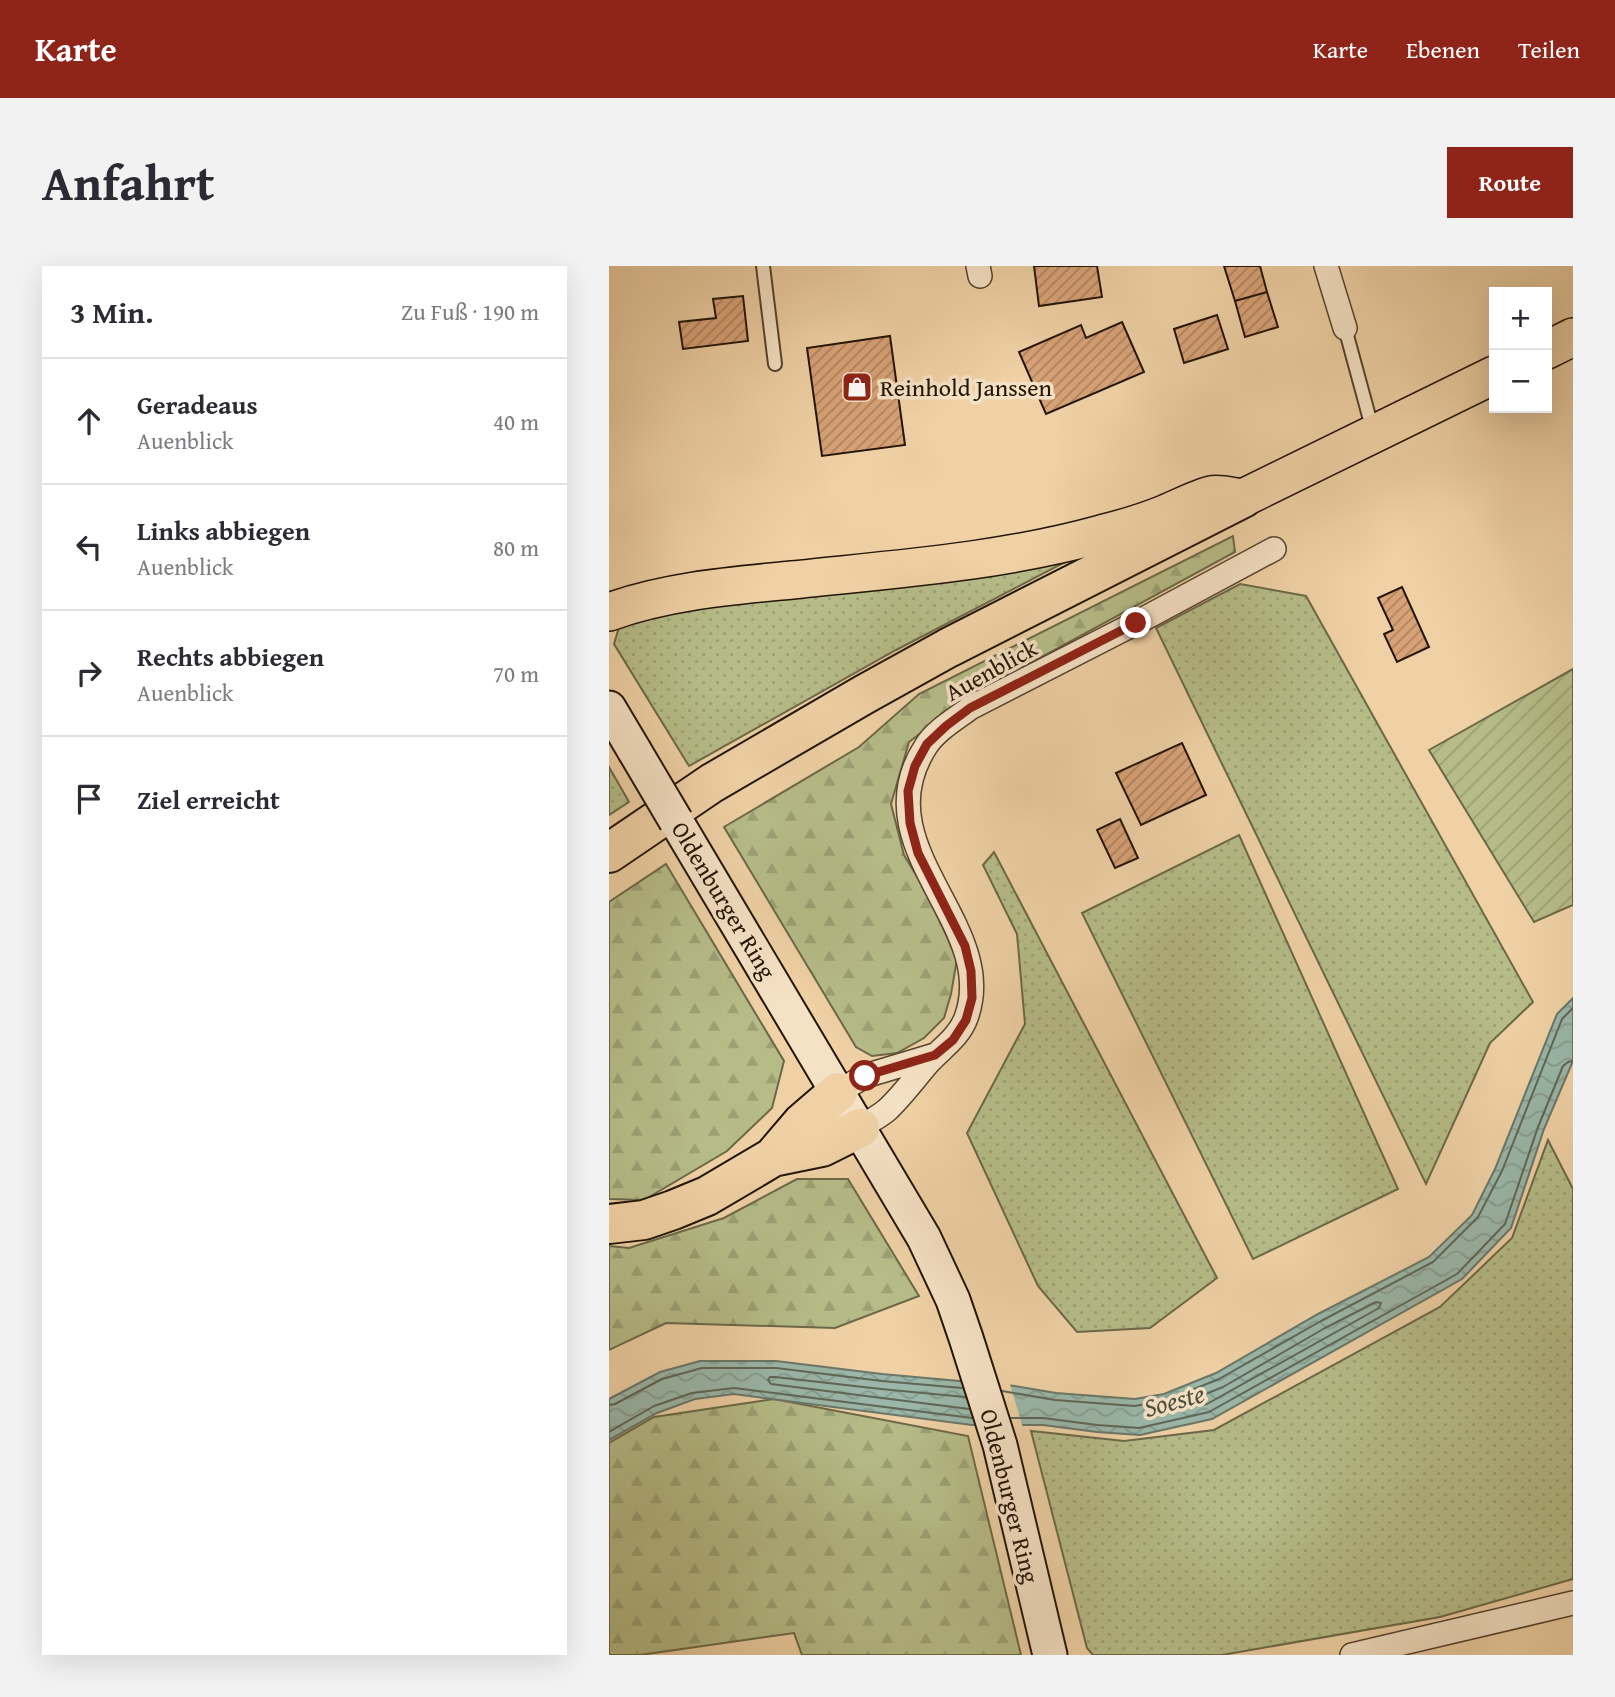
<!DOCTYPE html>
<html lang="de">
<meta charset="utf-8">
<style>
:root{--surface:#fff;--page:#f2f2f3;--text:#2b2b33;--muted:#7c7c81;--line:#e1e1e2;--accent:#8f2418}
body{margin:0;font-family:"Gentium Book Plus",serif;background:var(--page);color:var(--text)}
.controls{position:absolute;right:21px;top:21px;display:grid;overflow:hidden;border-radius:0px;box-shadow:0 7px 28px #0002}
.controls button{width:63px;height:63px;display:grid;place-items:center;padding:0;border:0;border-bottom:2px solid var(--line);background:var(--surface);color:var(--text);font:35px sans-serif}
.stop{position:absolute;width:21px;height:21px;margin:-16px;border:5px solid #8f2418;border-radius:50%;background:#fff}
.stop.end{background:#8f2418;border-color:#fff;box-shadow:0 2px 7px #0008}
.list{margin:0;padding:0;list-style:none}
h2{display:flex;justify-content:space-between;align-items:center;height:91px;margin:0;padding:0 28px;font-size:30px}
h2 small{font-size:23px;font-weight:400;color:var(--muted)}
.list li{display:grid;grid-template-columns:46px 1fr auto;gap:21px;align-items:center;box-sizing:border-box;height:126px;padding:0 28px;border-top:2px solid var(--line)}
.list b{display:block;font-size:26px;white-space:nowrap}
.list p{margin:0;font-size:23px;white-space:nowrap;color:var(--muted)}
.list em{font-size:23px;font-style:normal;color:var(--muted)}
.icon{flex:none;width:38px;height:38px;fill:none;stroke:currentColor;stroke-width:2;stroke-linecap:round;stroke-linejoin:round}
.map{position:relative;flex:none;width:964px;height:1389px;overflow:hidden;border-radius:0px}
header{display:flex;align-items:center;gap:42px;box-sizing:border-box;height:98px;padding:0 35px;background:var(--accent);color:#fff}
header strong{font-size:33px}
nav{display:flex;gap:38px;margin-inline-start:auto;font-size:24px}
.intro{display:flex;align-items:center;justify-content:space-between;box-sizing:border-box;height:168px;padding:0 42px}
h1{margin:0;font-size:49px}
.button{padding:18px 32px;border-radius:0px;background:var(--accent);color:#fff;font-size:24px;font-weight:700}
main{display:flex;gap:42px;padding:0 42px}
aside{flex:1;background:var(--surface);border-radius:0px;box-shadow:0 7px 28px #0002}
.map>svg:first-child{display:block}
.grass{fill:url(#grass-dots);stroke:#6c6846;stroke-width:2}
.forest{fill:url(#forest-firs);stroke:#6c6846;stroke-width:2}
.garden{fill:url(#garden-furrows);stroke:#6c6846;stroke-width:2}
.water{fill:url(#water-waves);stroke:#6a7667;stroke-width:2}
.pier{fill:#efd1a5}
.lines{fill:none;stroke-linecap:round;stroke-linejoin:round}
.shore{stroke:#5e6656;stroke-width:2}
.building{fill:url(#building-hatch);stroke:#231404;stroke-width:2}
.service-casing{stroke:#56432c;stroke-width:16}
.minor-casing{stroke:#56432c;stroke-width:26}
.secondary-casing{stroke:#231404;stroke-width:37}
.primary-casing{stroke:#231404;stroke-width:40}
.trunk-casing{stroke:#231404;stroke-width:42}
.service{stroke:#f5e1c4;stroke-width:12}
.minor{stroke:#f5e1c4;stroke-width:23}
.secondary{stroke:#f5e1c4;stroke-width:33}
.primary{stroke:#efd1a5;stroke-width:37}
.trunk{stroke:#efd1a5;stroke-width:38}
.secondary-bridge-casing{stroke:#231404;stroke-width:37;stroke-linecap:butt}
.secondary-bridge{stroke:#f5e1c4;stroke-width:33}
.route{stroke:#8f2418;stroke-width:9}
.labels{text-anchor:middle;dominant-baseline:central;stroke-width:7;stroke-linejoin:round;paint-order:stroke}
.poi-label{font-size:24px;fill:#231404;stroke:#f5e1c4;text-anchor:start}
.street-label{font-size:24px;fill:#231404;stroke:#f5e1c4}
.water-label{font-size:26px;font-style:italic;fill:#4d4d3e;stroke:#f5e1c4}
</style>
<header>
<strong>Karte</strong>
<nav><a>Karte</a><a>Ebenen</a><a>Teilen</a></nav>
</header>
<div class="intro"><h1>Anfahrt</h1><a class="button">Route</a></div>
<main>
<aside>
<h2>3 Min.<small>Zu Fuß · 190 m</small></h2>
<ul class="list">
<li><svg class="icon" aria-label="ahead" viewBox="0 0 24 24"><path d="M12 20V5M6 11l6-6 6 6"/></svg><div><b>Geradeaus</b><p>Auenblick</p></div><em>40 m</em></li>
<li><svg class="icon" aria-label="left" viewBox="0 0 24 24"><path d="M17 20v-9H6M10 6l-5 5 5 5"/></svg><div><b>Links abbiegen</b><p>Auenblick</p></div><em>80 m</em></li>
<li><svg class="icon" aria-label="right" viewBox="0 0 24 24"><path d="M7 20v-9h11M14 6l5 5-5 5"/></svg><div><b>Rechts abbiegen</b><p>Auenblick</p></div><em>70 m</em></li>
<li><svg class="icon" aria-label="arrive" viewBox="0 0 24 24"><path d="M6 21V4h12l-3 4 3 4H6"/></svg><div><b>Ziel erreicht</b></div></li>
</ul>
</aside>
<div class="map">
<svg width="964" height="1389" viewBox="0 0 964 1389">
<defs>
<pattern id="grass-dots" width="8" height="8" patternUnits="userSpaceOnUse" patternTransform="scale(1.75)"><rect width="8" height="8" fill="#b6bc88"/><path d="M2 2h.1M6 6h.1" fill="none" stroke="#9ca174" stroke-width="1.8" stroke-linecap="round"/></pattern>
<pattern id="forest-firs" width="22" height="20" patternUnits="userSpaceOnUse" patternTransform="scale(1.75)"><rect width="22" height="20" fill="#b6bc88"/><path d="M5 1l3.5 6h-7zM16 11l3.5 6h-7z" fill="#9ca174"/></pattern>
<pattern id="garden-furrows" width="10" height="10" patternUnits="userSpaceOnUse" patternTransform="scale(1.75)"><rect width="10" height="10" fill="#b6bc88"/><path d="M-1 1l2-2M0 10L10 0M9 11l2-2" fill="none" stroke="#9ca174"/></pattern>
<pattern id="water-waves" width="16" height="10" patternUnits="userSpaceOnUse" patternTransform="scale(1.75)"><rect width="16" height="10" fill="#9ab7a9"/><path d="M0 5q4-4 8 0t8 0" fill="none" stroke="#849c90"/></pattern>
<pattern id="building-hatch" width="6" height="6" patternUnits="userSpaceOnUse" patternTransform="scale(1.75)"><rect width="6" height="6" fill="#d8a277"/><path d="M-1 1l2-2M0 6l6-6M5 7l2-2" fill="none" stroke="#af835f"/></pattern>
</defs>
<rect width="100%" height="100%" fill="#efd1a5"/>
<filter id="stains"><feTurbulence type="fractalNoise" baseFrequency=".00286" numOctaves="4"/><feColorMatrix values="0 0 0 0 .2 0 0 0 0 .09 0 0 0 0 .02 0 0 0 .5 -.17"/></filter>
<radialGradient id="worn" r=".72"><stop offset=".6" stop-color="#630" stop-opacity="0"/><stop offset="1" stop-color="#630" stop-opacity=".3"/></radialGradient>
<path class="grass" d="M458,295l-171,89 -207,116 -75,-122 5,-17 48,-17z
M631,318l66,12 227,406 -43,41 -64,141 -270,-556z
M0,501l20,35 -20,13z
M630,569l159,354 -145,70 -171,-346z
M385,586l223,426 -67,50 -73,4 -39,-46 -71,-153 58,-109 -8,-90 -34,-69z
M939,874l25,49v390l-133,38 -218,38h-129l-6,-7 -56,-217 93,10 90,-11 226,-123 72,-69z"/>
<path class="forest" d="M624,270l2,16 -271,147 -55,43 -18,62 13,51 32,53 21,51 -6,35 -7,24 -20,20 -27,15 -25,3 -16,-9 -132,-220 135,-80 60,-53z
M57,598l118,197 -12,47 -45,43 -83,49 -35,-1v-297z
M188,913h51l71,117 -84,32 -169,-5 -57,27v-104l20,2 95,-30z
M165,1133l194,37 53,219h-219l-8,-22 -154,22h-31v-212l45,-26z"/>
<path class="garden" d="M964,403v236l-39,17 -105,-172z"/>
<path class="water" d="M964,732v63l-29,68 -33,99 -49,51 -250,140 -72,16 -43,-3 -54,-7h-71l-238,-31 -39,5 -38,14 -48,27v-41l51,-27 40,-11h76l106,13 133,12 41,7 79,6 29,-5 52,-21 102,-59 111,-57 43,-42 23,-46 62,-155z"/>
<path class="pier" d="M351,1111l49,4 14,47 -46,1z"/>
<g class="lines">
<path class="shore" d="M767,1036l5,1 -2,5 -172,96 -16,3 -4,-1 1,-5 35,-14 102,-59z
M393,1125l53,9 80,6 32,-6 52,-21 102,-58 112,-59 45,-45 24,-46 60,-152 11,-11
M356,1131l-84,-8 -106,-12h-5l-2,3 3,4 198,25
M0,1139l6,-1 47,-25 40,-11h74l106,13 80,7
M402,1152h32l54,7 42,3 70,-16 248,-138 48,-50 33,-97 25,-61 5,-4 5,-1
M0,1166l45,-26 38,-13 42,-5 238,30"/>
</g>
<path class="building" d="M425,0h63l5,31 -63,9z
M615,0h36l7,26 -32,9z
M658,26l11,35 -33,10 -10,-36z
M134,30l5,45 -65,8 -4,-27 37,-4 -3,-19z
M608,49l11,34 -44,14 -10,-34z
M513,56l22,50 -98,42 -27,-62 62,-27 5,13z
M281,70l15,109 -83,11 -15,-108z
M793,321l27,60 -32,15 -13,-28 9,-4 -15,-32z
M573,477l24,52 -65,30 -25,-52z
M511,553l18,39 -23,10 -18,-38z"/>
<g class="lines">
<g class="service-casing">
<path id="service" d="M154,0l12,98
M736,62l28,103"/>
</g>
<g class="minor-casing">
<path id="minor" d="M369,0l2,10
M717,0l19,62
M229,826l27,-16 70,-21
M251,862c8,-6 19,-11 27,-18 15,-14 28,-32 42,-48 13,-14 30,-25 37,-44 35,-94 -106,-171 -40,-272 10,-16 30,-27 44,-38l166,-85 138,-74
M743,1389l221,-52"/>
</g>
<g class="secondary-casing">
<path id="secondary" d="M0,442l25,42
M67,555l248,417 29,62 13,38 34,107 50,210"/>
</g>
<g class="primary-casing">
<path id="primary" d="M938,84l26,-13
M0,346c58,-21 121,-26 183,-32 103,-11 208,-18 309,-46 20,-5 41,-11 61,-19 13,-5 36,-17 49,-20 9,-2 22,2 32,3l251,-123"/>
</g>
<g class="trunk-casing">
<path id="trunk" d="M0,587l103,-70 153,-89 83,-46 295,-150
M164,891l29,-34 36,-31
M0,958l35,-4 29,-10 34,-14 66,-39 49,-10 38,-19"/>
</g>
<use href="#service" class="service"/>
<use href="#minor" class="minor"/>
<use href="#secondary" class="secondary"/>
<use href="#primary" class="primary"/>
<use href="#trunk" class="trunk"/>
<g class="secondary-bridge-casing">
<path id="secondary-bridge" d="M25,484l42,71"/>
</g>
<use href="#secondary-bridge" class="secondary-bridge"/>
</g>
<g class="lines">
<path class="route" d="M256,810l70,-21 18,-15 13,-20 6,-22 -1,-27 -6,-25 -47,-93 -8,-30 -2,-32 7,-25 12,-22 19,-18 24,-18 166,-85"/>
</g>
<defs>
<g id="shop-square" transform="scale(1.575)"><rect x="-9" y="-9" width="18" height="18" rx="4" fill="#8f2418" stroke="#f5e1c4"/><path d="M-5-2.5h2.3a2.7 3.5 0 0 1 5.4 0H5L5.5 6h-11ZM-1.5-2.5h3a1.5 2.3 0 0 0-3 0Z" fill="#fff"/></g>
</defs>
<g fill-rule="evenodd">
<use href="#shop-square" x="248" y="121"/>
</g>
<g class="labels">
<g class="poi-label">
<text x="271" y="121">Reinhold Janssen</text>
</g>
<g class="street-label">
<text transform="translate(382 404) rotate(-29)">Auenblick</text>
<text transform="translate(115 634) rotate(59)">Oldenburger Ring</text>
<text transform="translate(401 1230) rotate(76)">Oldenburger Ring</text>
</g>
<g class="water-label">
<text transform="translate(565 1134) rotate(-15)">Soeste</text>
</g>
</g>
<rect width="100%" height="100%" filter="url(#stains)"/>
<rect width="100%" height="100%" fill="url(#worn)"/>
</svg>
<div class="controls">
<button>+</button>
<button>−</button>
</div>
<div class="stop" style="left:256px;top:810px"></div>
<div class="stop end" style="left:527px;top:357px"></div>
</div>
</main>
